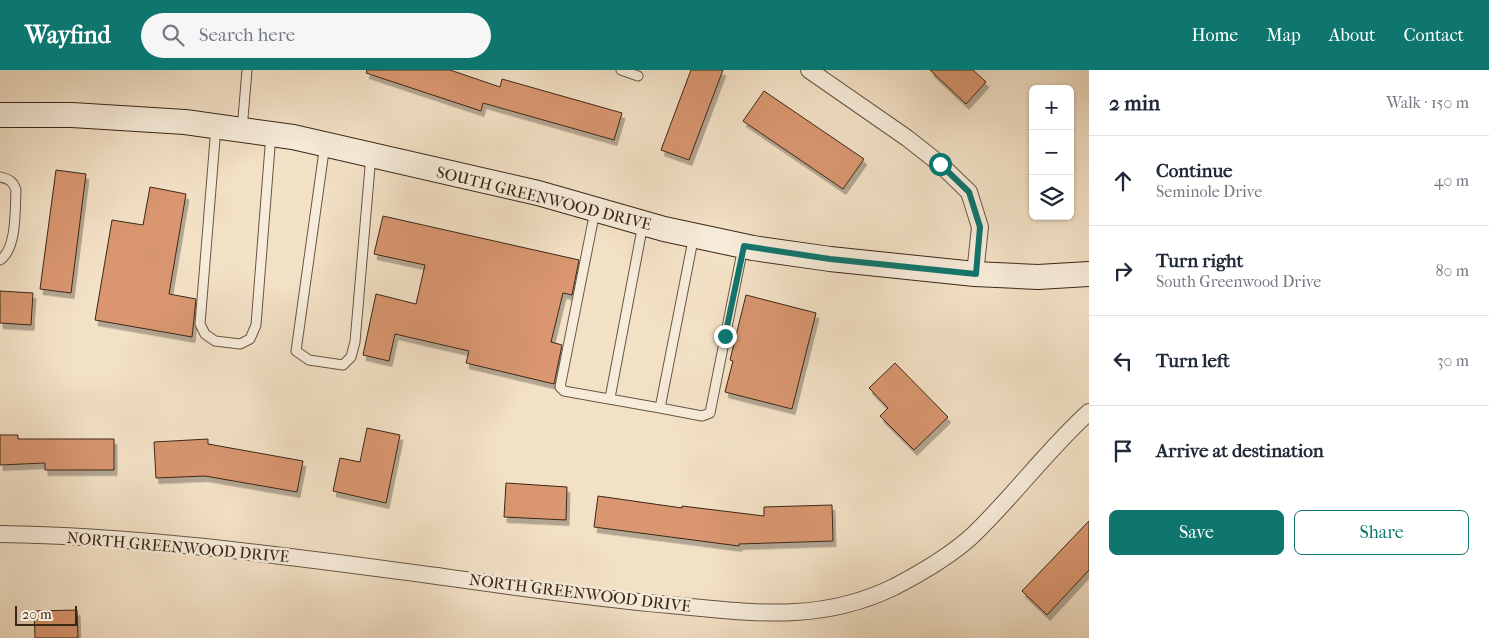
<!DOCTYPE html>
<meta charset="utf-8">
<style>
:root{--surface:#fff;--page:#f6f6f7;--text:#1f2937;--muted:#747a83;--line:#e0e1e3;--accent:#0f766e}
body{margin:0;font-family:"IM FELL French Canon",serif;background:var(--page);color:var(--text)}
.controls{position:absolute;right:15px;top:15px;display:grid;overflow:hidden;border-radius:8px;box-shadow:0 1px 4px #0004}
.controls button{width:45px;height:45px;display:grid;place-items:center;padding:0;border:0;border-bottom:1px solid var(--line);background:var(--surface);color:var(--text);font:25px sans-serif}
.scale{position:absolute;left:15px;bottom:12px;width:62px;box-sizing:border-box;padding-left:5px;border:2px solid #3a2717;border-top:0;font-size:14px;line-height:18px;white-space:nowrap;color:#3a2717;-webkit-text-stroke:4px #f7ecda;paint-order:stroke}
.stop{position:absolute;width:15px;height:15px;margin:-11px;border:4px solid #0f766e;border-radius:50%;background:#fff}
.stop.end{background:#0f766e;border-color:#fff;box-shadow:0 1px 5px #0008}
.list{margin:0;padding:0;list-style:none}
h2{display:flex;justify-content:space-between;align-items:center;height:65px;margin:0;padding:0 20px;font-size:21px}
h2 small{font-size:16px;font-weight:400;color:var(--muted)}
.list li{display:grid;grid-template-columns:32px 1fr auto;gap:15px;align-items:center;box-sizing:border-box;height:90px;padding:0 20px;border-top:1px solid var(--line)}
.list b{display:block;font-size:19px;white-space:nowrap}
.list p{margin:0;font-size:16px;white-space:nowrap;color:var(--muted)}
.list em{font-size:16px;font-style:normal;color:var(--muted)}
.actions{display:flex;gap:10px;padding:15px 20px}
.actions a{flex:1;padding:11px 0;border:1px solid var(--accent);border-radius:8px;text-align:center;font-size:18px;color:var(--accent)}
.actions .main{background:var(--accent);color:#fff}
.icon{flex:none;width:28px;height:28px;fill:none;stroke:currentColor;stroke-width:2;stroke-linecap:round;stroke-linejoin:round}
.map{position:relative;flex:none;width:1089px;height:568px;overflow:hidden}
header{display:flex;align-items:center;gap:30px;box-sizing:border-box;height:70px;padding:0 25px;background:var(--accent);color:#fff}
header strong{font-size:24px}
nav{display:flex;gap:28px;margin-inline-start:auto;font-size:18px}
.search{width:350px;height:45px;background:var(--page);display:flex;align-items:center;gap:12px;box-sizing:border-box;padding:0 18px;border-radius:28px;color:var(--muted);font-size:19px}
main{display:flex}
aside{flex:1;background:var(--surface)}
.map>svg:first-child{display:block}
.building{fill:#d9966f;stroke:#3a2717;filter:url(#shadow)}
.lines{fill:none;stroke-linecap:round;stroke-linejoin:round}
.lane-casing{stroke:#685643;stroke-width:11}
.street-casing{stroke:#685643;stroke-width:18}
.secondary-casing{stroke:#3a2717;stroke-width:26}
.lane{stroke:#f7ecda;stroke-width:9}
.street{stroke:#f7ecda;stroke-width:16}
.secondary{stroke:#f7ecda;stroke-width:24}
.route{stroke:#0f766e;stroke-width:6}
.labels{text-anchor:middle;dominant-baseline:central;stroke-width:5;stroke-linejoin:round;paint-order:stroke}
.street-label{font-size:16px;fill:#3a2717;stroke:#f7ecda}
</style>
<header>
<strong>Wayfind</strong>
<div class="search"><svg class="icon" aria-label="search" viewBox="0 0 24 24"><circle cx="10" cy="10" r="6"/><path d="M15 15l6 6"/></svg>Search here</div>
<nav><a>Home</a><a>Map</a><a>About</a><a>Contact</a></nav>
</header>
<main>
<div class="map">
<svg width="1089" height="568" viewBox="0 0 1089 568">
<defs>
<filter id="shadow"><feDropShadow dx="3" dy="5.5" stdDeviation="0" flood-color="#0004"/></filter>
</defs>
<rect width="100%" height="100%" fill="#f3e1c6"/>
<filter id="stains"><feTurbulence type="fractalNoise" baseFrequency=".004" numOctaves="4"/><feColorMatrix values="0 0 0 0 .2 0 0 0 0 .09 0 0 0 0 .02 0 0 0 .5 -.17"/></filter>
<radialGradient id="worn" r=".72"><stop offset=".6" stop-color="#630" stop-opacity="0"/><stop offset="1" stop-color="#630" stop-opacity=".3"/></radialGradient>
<path class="building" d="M367,0h83l50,17 2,-8 120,34 -8,27 -131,-37 -2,8 -115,-38z
M691,0h32l-34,90 -28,-10z
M930,0h43l13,12 -20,22z
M764,21l100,68 -21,30 -100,-68z
M56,100l30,4 -15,119 -31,-4z
M150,117l36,7 -17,100 27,5 -4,38 -97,-17 17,-100 31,5z
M383,146l196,44 -7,35 -9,-2 -12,49 11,3 -8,39 -88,-21 3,-12 -74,-17 -6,27 -26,-6 13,-61 40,10 9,-39 -51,-11z
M0,221l33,2 -2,32 -31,-2z
M746,225l70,18 -24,96 -67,-17 8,-31 -3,-1z
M895,293l53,54 -34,33 -34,-34 8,-8 -19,-20z
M367,358l33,7 -14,68 -53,-12 7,-33 20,4z
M0,365h18v4h96v31h-69v-7l-45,2z
M208,369v5l95,17 -6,31 -92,-16 -49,2 -2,-36z
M506,413l61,4 -1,33 -62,-3z
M598,426l84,12v-2l82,10v-9l68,-2 1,36 -94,3v2l-145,-19z
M1089,451v49l-42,45 -25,-24z
M77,540l1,28h-43l-1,-27z"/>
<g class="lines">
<g class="lane-casing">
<path id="lane" d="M621,0l17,6
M216,57l-16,197 5,10 10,7 25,3 10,-5 6,-14 15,-191
M242,60l5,-60
M325,74l-29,207 13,9 34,5 8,-8 4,-15 16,-187
M0,107c9,2 13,4 16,13 -1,19 1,59 -16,70
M595,141l-35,176 4,4 11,2 85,15
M694,165l-34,173 42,8 8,-3 33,-166
M610,328l33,-174"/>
</g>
<g class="street-casing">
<path id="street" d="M809,0l98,68 33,26 29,28 11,35 -5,47
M0,464c146,2 292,23 437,42 78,11 155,22 233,29 80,7 148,19 224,-18 27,-14 56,-31 78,-51 41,-39 75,-86 117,-124"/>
</g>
<g class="secondary-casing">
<path id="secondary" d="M0,45h72l113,7 108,15 245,56 126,36 89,19 77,11 145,15 63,3 51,-3"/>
</g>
<use href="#lane" class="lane"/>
<use href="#street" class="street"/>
<use href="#secondary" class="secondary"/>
</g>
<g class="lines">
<path class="route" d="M725,266l19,-90 86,13 146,15 4,-47 -11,-35 -29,-28"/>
</g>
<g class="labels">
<g class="street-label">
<text transform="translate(544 128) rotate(14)">SOUTH GREENWOOD DRIVE</text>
<text transform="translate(178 477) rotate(5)">NORTH GREENWOOD DRIVE</text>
<text transform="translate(580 523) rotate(7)">NORTH GREENWOOD DRIVE</text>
</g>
</g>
<rect width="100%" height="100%" filter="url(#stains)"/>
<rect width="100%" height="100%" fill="url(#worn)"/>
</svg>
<div class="controls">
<button>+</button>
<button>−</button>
<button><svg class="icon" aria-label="layers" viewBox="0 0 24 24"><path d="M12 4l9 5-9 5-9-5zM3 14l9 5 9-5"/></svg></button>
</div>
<div class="scale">20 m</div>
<div class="stop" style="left:940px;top:94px"></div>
<div class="stop end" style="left:725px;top:266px"></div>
</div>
<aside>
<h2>2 min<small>Walk · 150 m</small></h2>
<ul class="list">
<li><svg class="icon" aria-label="ahead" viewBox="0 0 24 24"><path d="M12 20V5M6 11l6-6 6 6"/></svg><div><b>Continue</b><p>Seminole Drive</p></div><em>40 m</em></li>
<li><svg class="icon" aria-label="right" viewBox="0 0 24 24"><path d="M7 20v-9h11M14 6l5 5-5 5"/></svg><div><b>Turn right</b><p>South Greenwood Drive</p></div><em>80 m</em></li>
<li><svg class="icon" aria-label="left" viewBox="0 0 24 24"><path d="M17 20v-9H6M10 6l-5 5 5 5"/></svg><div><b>Turn left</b></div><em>30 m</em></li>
<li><svg class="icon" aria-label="arrive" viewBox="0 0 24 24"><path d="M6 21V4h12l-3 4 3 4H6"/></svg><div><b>Arrive at destination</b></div></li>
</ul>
<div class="actions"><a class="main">Save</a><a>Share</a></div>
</aside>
</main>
